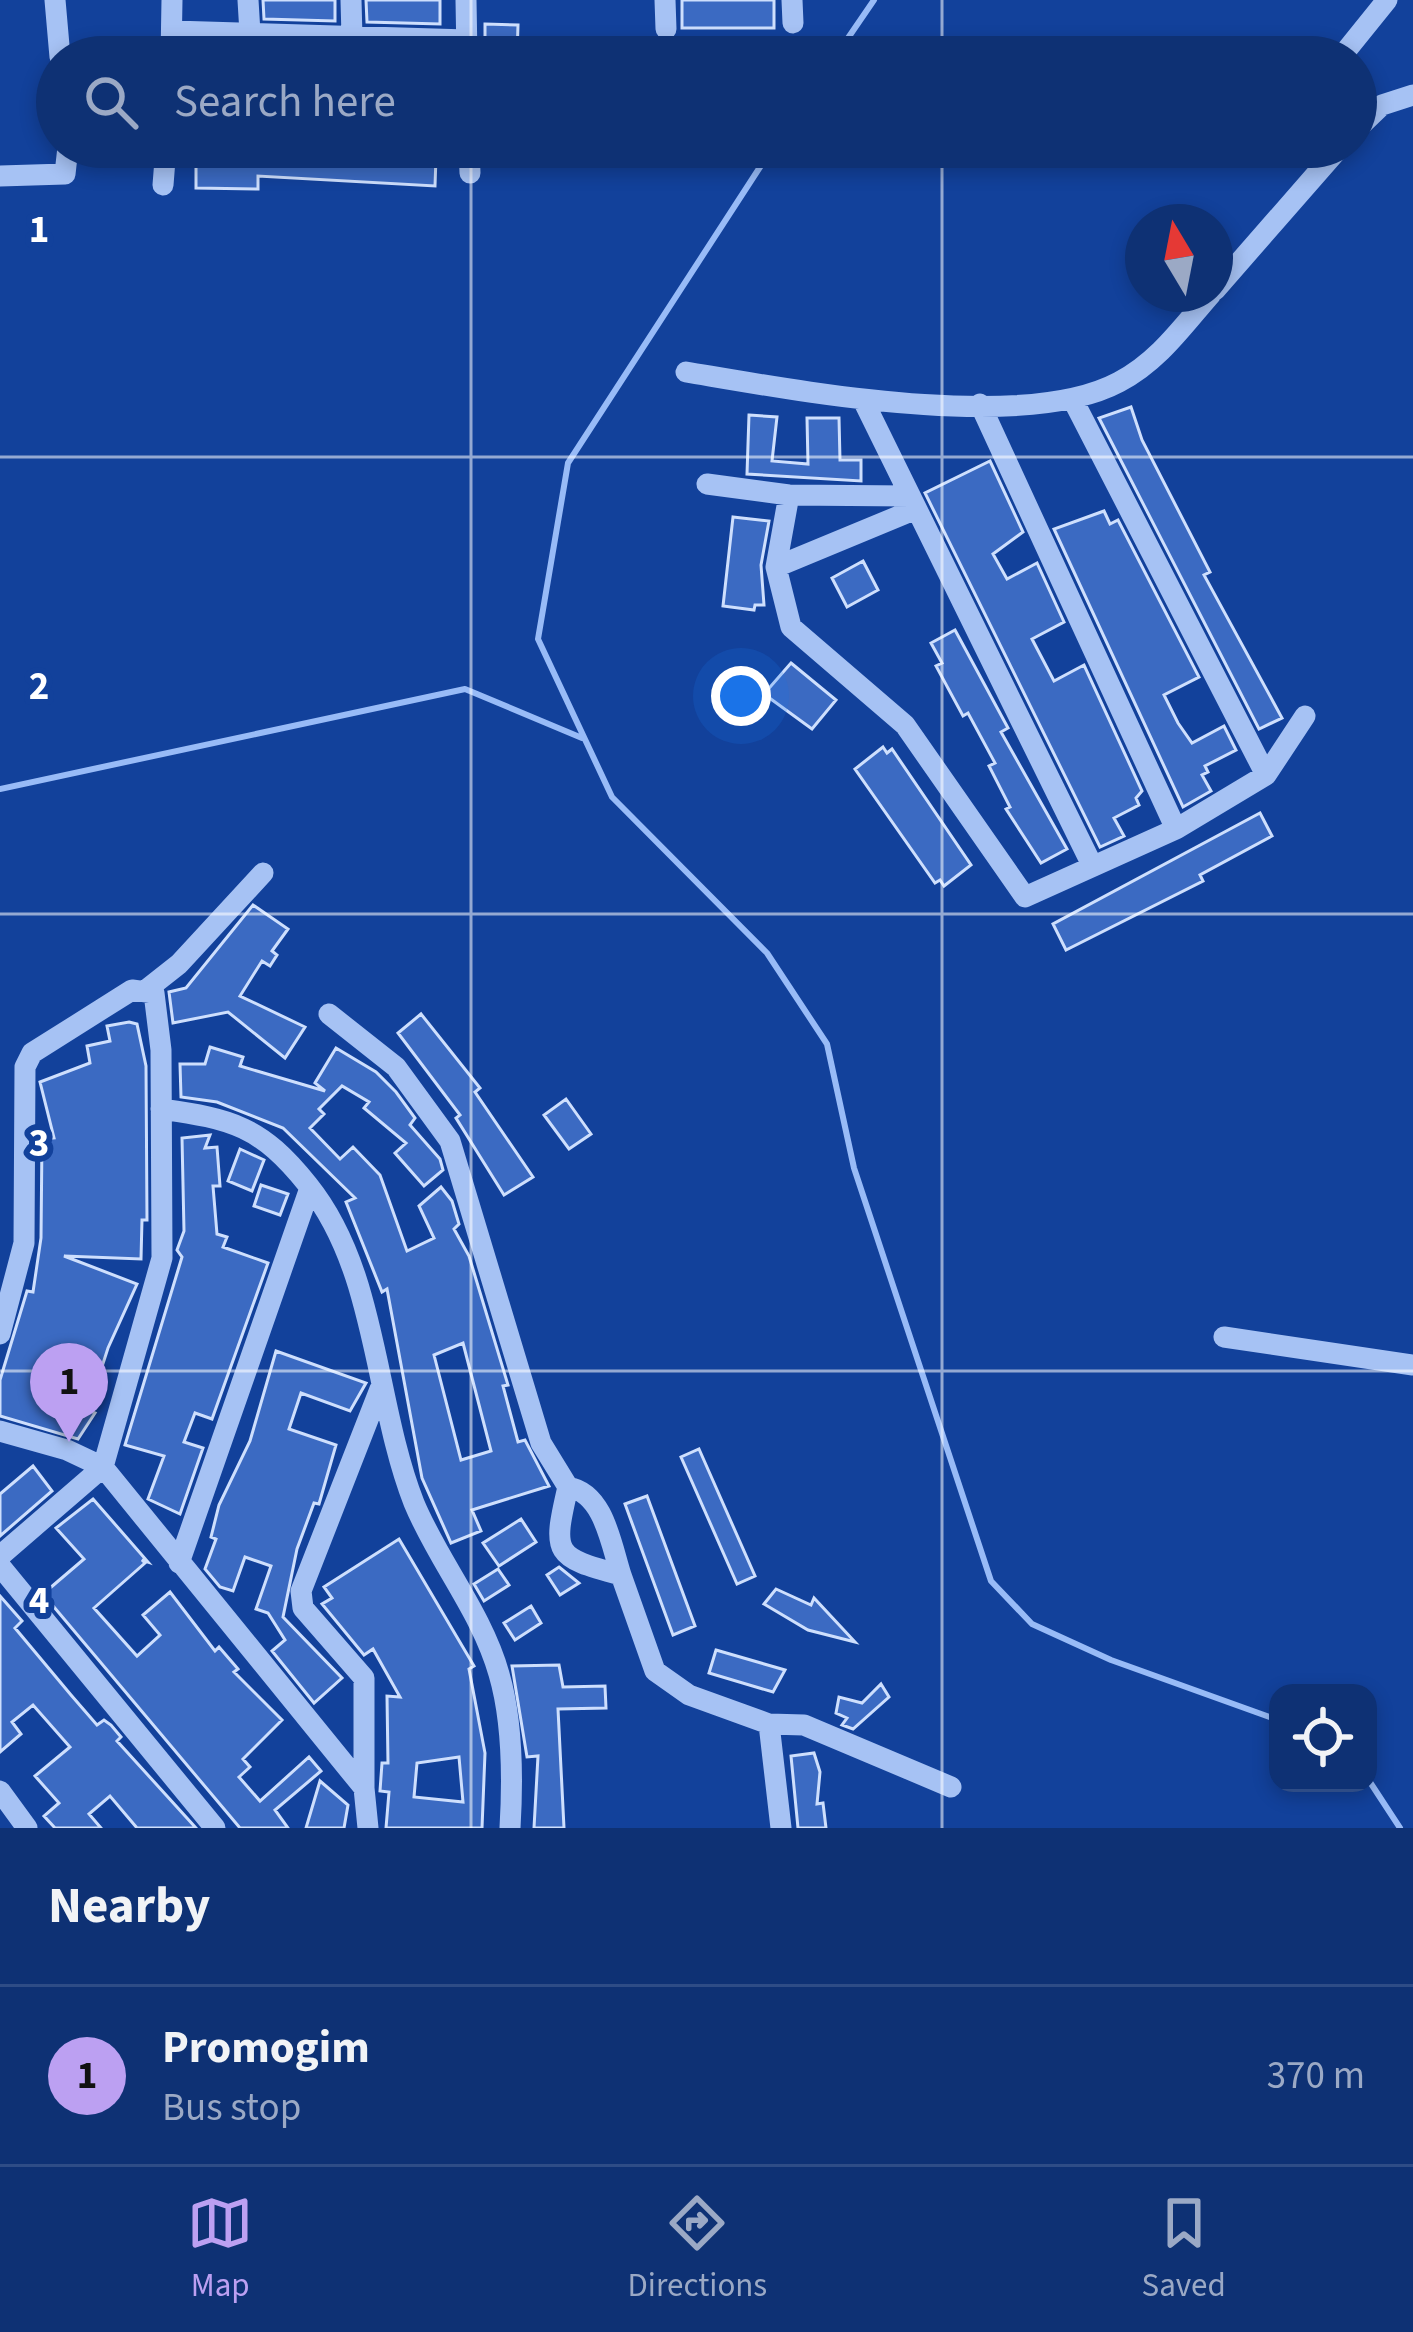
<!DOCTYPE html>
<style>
:root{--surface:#0e3174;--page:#1c3d7c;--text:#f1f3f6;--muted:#9ba9c5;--line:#2e4c86;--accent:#bca0f2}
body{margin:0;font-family:"Source Sans 3",sans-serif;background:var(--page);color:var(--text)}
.controls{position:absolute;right:36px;bottom:36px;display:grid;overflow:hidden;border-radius:24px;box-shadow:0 6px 18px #0003}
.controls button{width:108px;height:108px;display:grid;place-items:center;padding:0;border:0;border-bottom:3px solid var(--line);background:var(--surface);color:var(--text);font:60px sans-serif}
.compass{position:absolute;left:1125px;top:204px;width:108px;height:108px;border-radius:50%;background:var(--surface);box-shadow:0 6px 18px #0003;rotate:350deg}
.you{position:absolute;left:741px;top:696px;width:42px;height:42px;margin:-30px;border:9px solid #fff;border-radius:50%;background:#1a73e8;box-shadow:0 0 0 18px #1a73e833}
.badge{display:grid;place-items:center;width:78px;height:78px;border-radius:50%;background:var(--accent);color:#111;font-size:39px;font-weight:700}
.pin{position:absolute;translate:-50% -99px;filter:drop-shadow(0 3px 6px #0008)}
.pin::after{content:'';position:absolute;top:63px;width:42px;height:36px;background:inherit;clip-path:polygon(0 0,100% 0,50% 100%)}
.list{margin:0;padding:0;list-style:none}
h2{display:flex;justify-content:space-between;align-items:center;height:156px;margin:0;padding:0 48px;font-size:51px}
h2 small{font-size:39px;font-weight:400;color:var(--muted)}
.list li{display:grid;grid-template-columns:78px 1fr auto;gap:36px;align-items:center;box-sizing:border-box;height:180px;padding:0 48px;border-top:3px solid var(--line)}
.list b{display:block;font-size:45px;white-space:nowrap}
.list p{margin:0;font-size:39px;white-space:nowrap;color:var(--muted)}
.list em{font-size:39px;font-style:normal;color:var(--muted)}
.icon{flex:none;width:66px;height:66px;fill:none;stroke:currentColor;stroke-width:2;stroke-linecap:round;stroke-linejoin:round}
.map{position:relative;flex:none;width:1413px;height:1828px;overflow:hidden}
.search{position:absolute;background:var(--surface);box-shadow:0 6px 18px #0003;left:36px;right:36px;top:36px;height:132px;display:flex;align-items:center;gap:30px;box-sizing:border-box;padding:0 42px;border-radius:66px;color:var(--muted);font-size:45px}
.sheet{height:336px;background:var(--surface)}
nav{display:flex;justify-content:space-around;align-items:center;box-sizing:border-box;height:168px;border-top:3px solid var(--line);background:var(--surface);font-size:33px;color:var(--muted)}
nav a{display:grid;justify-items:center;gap:6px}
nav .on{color:var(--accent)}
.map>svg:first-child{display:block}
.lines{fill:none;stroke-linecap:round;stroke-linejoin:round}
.stream{stroke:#98bbf7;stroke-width:6}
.building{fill:#3b6ac2;stroke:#cedffd;stroke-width:3;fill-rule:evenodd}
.minor{stroke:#a6c2f4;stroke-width:21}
.grid{fill:none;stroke:#fff;stroke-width:3;stroke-opacity:0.55}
.grid-label{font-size:39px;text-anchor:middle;font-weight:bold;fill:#fff;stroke:#12419b;stroke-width:12;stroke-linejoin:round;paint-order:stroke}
</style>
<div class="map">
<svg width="1413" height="1828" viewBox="0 0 1413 1828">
<rect width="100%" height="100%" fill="#12419b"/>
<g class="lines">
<path class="stream" d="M835,57l39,-57
M773,147l-205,316 -30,176 74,158 155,156 60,91 27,124 137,413 41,43 79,36 167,60
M0,789l465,-100 117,49
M1368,1779l32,49"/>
</g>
<path class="building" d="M263,0h72v21l-71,-2z
M366,0h74v24l-73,-2z
M682,0h92v28h-92z
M485,24l33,1 -1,32h-32z
M263,49l72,2v6h-72z
M265,147l171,10 -1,29 -177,-10v13l-62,-1v-32l69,-4z
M1131,407l11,33 68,132 -6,3 78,143 -23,11 -160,-311z
M749,415l28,2 -5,44 36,3 -1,-46h32l1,42h21v21l-114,-7z
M990,461l33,71 -30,22 14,25 30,-16 27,59 -32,17 22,42 30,-16 58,126 -6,7 3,7 -25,13 10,18 -24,11 -175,-354z
M1104,511l6,13 8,-4 81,157 -35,18 14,28 14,20 32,-17 12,24 -31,16 3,6 -6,3 9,16 -28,16 -129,-278z
M733,517l36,4 -8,44 3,40h-9l-1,5 -31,-4z
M863,561l15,29 -31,17 -15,-29z
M955,630l53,98 -7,4 66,117 -26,14 -35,-54 4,-2 -21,-41 6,-3 -27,-50 -5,3 -27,-50 6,-3 -11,-20z
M791,663l45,37 -24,29 -48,-35z
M883,747l4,6 5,-4 79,116 -27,21 -4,-6 -5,3 -80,-114z
M1260,813l12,23 -72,39 3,6 -137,69 -13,-26z
M253,905l35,24 -16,22 5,4 -7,11 -8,-5 -22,35 65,31 -20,31 -57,-46 -55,11 -4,-31 17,-4z
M421,1014l59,74 -5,4 58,85 -29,18 -48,-77 4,-3 -62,-82z
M129,1022l8,2 9,42 1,154h-5l-1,39 -77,-3 73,28 -29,64 -20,62 7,3 -17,26 -78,-23v-36l27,-89 6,1 8,-54 1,-99 12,-1 -14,-56 50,-19 -3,-17 23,-5 -3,-15z
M210,1047l33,10 -3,9 85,25 -10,-8 21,-35 40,24 20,20 19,26 -5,7 30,34 3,11 -19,16 -29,-33 11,-10 -42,-35 5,-6 -27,-16 -23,23 5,5 -14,14 30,31 13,-12 27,28 27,76 27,-13 -15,-32 22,-19 11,14 7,23 -5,5 15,27 39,129 -5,1 15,56 7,-2 24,46 -77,24 9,21 -30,12 -29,-65 -35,-189 -5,3 -36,-90 9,-4 -72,-70 -66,-26 -36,-5 -1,-33h25zM463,1343l28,108 -30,9 -27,-105z
M566,1099l25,35 -22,15 -25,-34z
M210,1135l-5,13 12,-1 3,39h-7l4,48 10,3 -4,10 45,16 -56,156 -17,-6 -11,29 19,6 -23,66 -32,-15 16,-43 -39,-11 57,-188 -5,-7 7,-19 -2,-93z
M240,1149l24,11 -12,31 -24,-10z
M261,1185l27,9 -8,21 -26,-9z
M276,1351l90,32 -16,28 -49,-18 -12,36 47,16 -17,59 -5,-1 -17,46 -14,68 59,61 -28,25 -42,-52 13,-11 -17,-27 -12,-4 15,-43 -26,-9 -12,34 -13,-4 -15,-18 11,-30 -5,-2 8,-32 31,-64z
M699,1449l56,127 -18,8 -56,-127z
M33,1466l19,25 -52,45v-42z
M647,1496l48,130 -22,9 -48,-131z
M93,1499l55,63 -6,-2 3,3 -51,45 43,48 23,-21 -17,-20 27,-23 45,59 4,-4 19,22 -4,3 48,48 -39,39 7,8 -11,10 21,24 49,-44 12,14 -46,39 13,18h-48l-197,-234 41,-35 -28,-31z
M521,1519l15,23 -37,24 -16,-23z
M399,1539l75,127 -5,3 16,84 -3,75h-96l3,-36 -9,-1 2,-28h6l-1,-67 13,1 -27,-48 -9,6 -42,-51 10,-6 -8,-11zM459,1757l4,45 -49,-5 3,-34z
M559,1567l20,16 -19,12 -13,-20z
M498,1569l11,16 -25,16 -10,-17z
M776,1589l35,16 3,-7 41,44 -47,-12 -44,-26z
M0,1596l22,25 -7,7 56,67 26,30 7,-5 7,5 10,12 -4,4 79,87h-59l-27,-32 -21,18 12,14h-46l-11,-12 15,-13 -24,-27 35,-29 -37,-42 -21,17 9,12 -21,18z
M531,1606l10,17 -26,17 -11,-17z
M716,1650l69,20 -12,22 -64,-19z
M559,1665l4,22 42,-1 1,22 -48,1 6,119h-30l4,-72 -11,1 -15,-91z
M881,1684l8,13 -36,32 -11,-4 5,-7 -11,-5 3,-16 23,6z
M814,1753l6,19 -3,32 6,-1 3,25h-28l-7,-72z
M320,1781l28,24 -4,23h-38z"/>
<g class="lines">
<path class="minor" d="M55,0l5,57
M248,0l2,33
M351,0l1,37
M466,0l1,57
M665,0l1,29
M792,0l1,23
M173,31l294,9
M171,57l1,-57
M1341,57l46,-57
M1356,130l26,-25 31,-10
M469,147l1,26
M0,176l65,-2 3,-27
M163,185l3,-38
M1215,290l125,-143
M686,372c108,18 336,62 433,10 39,-20 64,-56 92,-88
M1073,400l193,375
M864,402l228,463
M980,404l196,425
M707,484l82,11 121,1
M789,495l-13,72 15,60 114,98 120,172 151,-68 90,-54 39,-59
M776,567l140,-58
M146,990l33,-26 84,-91
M329,1014l67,53 54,74 91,302 27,44c-16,68 -14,70 53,88l34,96 34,24 80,29 12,104
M161,1109c71,10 100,17 147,76 70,87 66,216 106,318 24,58 68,110 85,171 14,48 14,104 11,154
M0,1334l24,-91 1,-176 7,-14 100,-63 22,3 7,57 1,208 -59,209 -103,89
M1224,1337l189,28
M0,1431l67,19 36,17 261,321 4,40
M568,1487c36,6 43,57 53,88
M179,1563l131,-375
M0,1566l215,262
M769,1724l35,1 147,62
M364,1788v-110l-61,-70 -2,-17 79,-202
M0,1791l27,37"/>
</g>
<path class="grid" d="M471,0v57M942,0v57M471,147v1681M942,147v1681M0,457h1413M0,914h1413M0,1371h1413"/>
<g class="grid-label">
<text x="39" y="242">1</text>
<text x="39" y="699">2</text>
<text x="39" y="1156">3</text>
<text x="39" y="1613">4</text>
</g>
</svg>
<div class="controls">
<button><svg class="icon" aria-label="locate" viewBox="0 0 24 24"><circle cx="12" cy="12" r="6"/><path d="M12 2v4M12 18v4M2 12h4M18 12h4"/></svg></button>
</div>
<svg class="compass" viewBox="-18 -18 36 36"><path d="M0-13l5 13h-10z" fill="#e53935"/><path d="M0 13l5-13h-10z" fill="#9ba9c5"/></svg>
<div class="you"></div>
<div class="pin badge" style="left:69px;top:1442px">1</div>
<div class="search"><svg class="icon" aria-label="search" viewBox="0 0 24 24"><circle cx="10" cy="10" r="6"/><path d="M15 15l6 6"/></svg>Search here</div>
</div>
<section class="sheet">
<h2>Nearby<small></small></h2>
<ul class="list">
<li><span class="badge">1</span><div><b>Promogim</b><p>Bus stop</p></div><em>370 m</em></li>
</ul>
</section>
<nav>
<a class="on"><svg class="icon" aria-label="map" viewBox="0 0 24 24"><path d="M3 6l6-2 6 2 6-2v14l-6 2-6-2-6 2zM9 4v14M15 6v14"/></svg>Map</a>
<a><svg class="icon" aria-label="directions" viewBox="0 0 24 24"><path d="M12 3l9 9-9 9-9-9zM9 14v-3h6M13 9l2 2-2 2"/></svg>Directions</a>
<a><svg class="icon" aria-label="saved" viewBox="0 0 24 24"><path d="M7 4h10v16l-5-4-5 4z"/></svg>Saved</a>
</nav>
